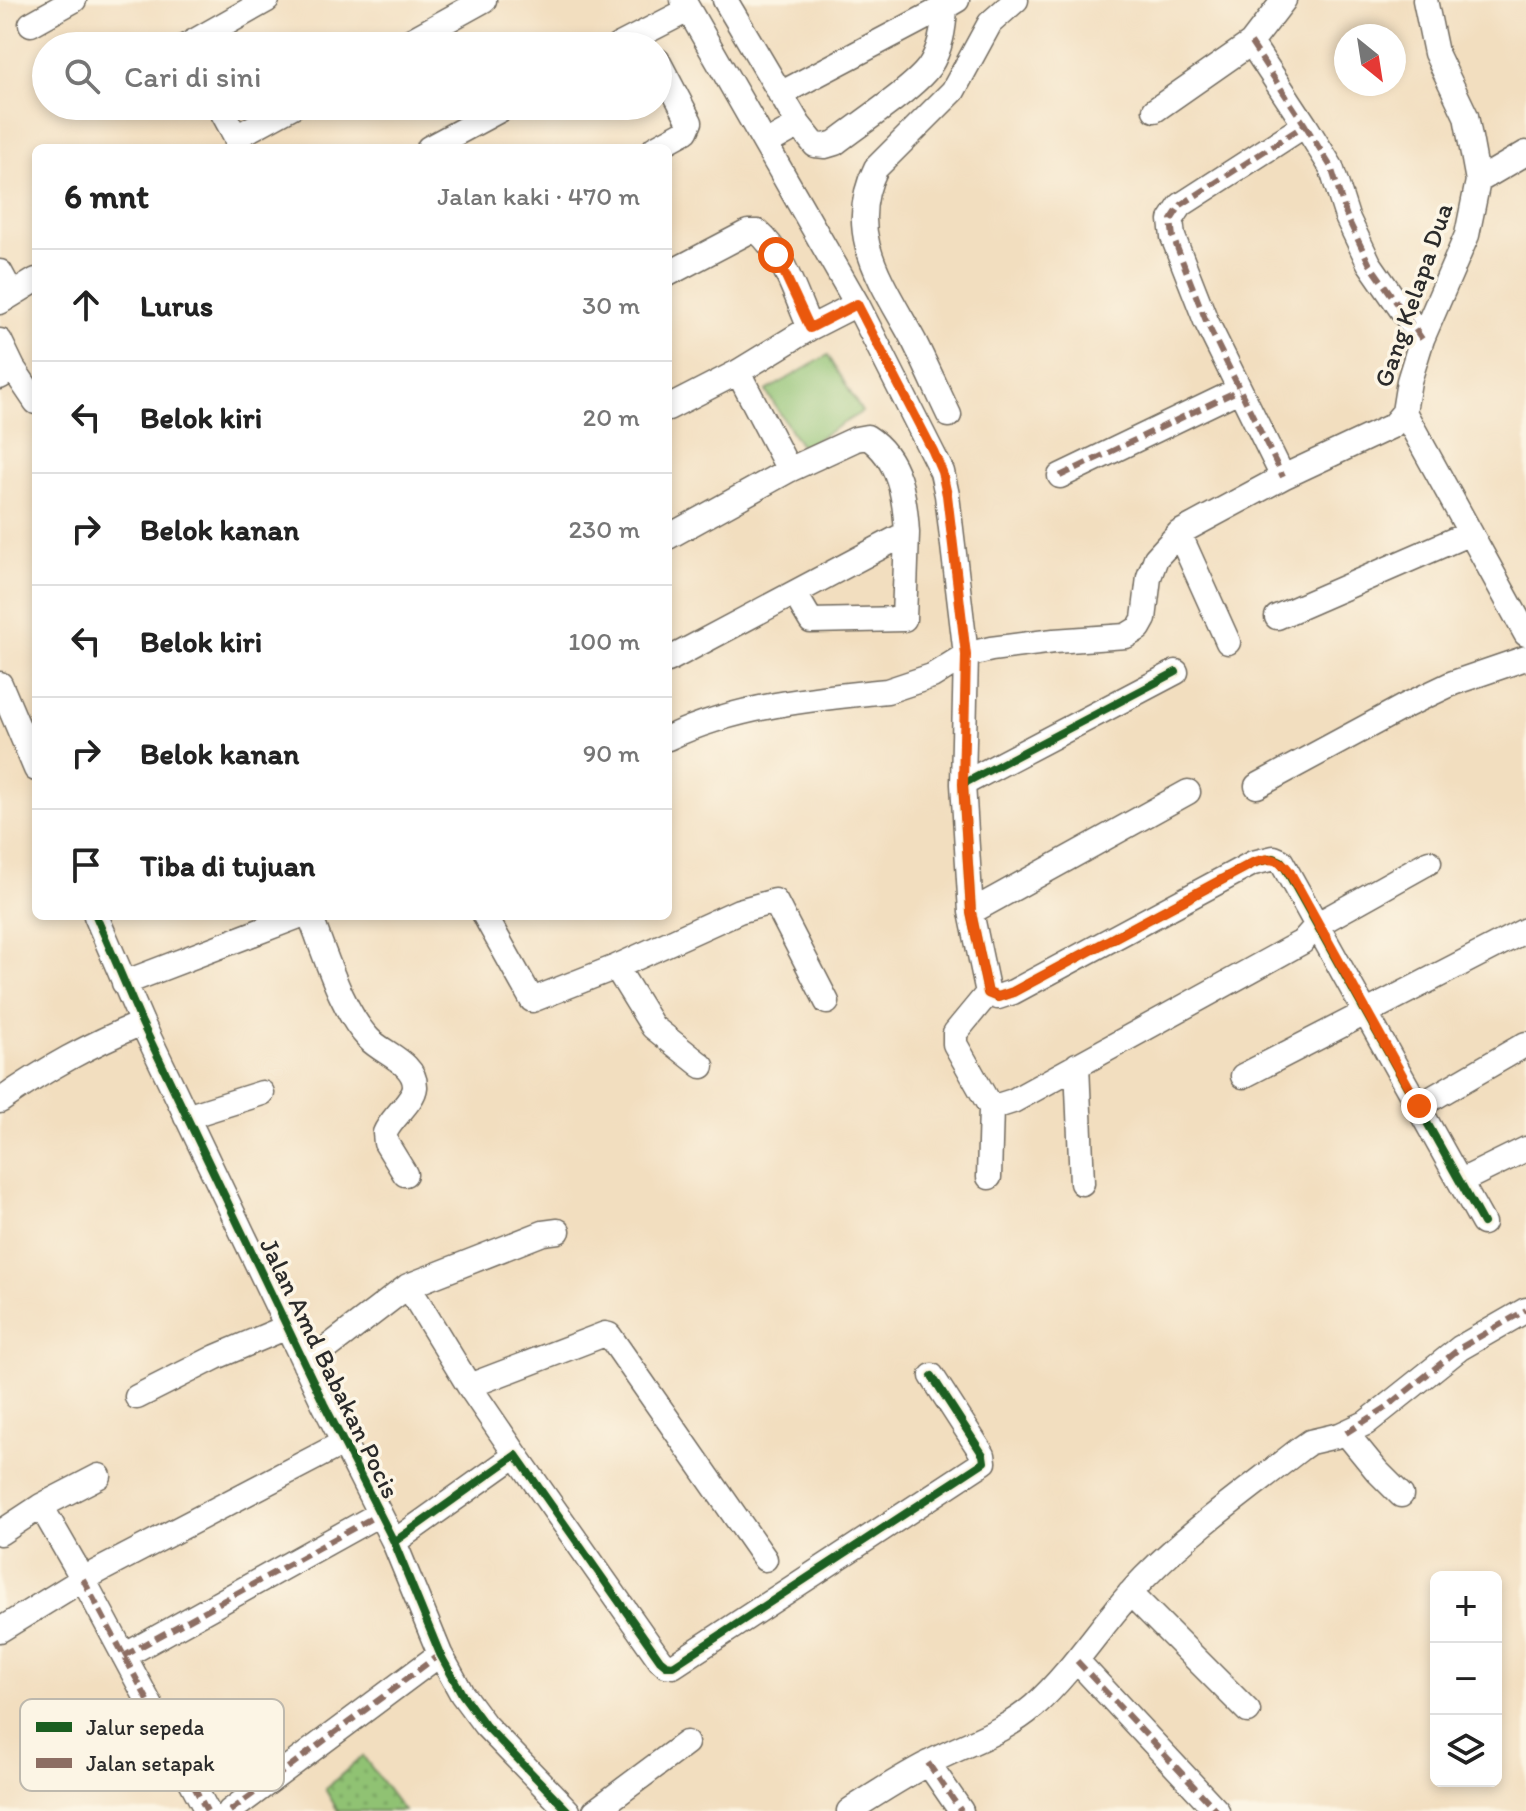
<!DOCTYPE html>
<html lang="id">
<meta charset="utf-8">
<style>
:root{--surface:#fff;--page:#f6f6f6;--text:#222;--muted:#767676;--line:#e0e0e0}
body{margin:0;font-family:Itim,sans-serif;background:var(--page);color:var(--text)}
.controls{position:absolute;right:24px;bottom:24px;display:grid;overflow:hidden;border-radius:12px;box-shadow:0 4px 12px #0003}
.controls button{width:72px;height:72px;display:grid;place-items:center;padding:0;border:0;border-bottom:2px solid var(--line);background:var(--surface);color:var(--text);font:40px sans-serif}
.compass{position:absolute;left:1334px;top:24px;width:72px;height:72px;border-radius:50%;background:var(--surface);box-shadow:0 4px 12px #0003;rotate:150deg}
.stop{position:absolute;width:24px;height:24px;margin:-18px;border:6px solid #ea580c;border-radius:50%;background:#fff}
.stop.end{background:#ea580c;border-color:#fff;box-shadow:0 2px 8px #0008}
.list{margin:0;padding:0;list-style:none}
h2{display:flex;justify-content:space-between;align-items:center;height:104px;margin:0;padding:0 32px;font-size:34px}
h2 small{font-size:26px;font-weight:400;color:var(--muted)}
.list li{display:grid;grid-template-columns:52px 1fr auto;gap:24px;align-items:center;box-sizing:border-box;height:112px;padding:0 32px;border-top:2px solid var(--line)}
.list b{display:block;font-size:30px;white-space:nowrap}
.list em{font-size:26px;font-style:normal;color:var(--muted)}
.icon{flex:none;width:44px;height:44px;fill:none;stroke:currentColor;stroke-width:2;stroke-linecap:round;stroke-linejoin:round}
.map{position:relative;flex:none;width:1526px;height:1811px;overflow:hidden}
.search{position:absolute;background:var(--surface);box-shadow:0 4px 12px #0003;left:32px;top:32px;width:640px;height:88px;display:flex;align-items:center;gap:20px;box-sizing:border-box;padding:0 28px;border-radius:44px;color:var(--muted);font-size:30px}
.panel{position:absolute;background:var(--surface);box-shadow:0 4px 12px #0003;left:32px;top:144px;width:640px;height:776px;border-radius:12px}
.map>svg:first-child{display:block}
.grass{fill:url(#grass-dots);stroke:#5e764f;stroke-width:2}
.garden{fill:#90c273;stroke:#5e764f;stroke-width:2}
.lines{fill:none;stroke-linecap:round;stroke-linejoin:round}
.minor-casing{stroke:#716a5f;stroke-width:27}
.minor{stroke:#fff;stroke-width:24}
.quiet{stroke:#8d6e63;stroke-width:6;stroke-dasharray:12 6;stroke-linecap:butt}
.cycleway-casing{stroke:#fcf5e5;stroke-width:13}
.cycleway{stroke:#1b5e20;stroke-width:8}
.route{stroke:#ea580c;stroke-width:10}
.labels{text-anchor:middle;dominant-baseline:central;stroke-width:7;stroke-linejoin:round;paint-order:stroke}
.street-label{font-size:26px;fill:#2b2b2b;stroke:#fcf5e5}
.key{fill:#fcf5e5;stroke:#bdb8ad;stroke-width:2}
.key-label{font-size:22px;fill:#2b2b2b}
</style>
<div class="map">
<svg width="1526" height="1811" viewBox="0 0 1526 1811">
<defs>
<pattern id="grass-dots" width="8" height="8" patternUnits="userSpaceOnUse" patternTransform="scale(2)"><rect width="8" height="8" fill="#90c273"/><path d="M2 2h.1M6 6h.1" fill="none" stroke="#769e5f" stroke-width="1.8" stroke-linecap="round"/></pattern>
</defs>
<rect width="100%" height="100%" fill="#fcf5e5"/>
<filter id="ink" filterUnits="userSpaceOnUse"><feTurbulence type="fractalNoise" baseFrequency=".0125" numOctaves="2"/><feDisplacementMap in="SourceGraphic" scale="16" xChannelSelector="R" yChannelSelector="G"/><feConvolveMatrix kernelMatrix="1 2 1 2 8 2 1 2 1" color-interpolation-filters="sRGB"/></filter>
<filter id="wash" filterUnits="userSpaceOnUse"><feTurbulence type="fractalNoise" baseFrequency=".006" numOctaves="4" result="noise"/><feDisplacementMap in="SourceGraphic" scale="32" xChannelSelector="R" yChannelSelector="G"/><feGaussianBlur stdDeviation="1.8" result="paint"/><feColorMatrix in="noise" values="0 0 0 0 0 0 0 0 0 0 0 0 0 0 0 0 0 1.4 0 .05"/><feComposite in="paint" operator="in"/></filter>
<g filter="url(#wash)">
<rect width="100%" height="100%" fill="#f2debf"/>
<path class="grass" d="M363,1756l41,55h-66l-13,-22z"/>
<path class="garden" d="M828,355l34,57 -60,36 -36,-57z"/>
</g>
<g filter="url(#ink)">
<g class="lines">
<g class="minor-casing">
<path id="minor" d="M683,0l174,304 85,168 5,23 19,160 -3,129
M725,0l74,125
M1425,0l11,53 30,63 12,65 -11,54 -45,104 -13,42 -5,31 122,222
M31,24l43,-24
M1251,43l54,82 -124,80 -10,15 2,17 33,84 77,156
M186,46l81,-46
M401,46l83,-46
M618,46l70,-36
M780,94l165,-87
M219,106l17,31 2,11
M1155,110l96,-67 33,-43
M1305,125l26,42 16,50 22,46 53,76
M236,137l57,-31
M767,143l32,-18 16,20 10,1 10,-3c24,-19 78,-54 94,-76 12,-18 15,-39 16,-60l12,-7
M429,148l78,-42
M655,148l31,-17 4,-9 -32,-61
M1478,181l48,-28
M0,272l12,22
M668,274l80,-42h10c26,22 38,65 52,96l-72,44 -70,36
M0,302l36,-22
M810,328l47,-24
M0,341l13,27 -13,9
M13,368l23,34
M738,372l51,98
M949,415c-12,-25 -23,-50 -35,-74 -30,-56 -71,-107 -38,-173l77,-77 37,-68 26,-23
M1060,476l179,-86
M1179,533l49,109
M668,537l121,-67 67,-31 11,-2c33,21 38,61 40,96l-239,127
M795,594l16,27 93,-2 3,-86
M1277,617l193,-84
M1176,672l-213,112 8,128 17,81 10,4 15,-5 240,-129 21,-5 7,3 202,362
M0,684l36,85
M668,738c67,-32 146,-40 219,-47l45,-15 34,-21 25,-6 63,-8 72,-5 13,-8 5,-9 5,-42 7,-19 23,-25 104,-56 109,-51 12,-14
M1257,786l150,-81 46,-22 73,-25
M971,912l217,-120
M96,916l46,107 182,381 70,138 46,112 22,40 23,31 83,86
M310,916c15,37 31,94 59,123 13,14 47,24 46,48 -1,14 -25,32 -30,46l1,10 19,31
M485,916l47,84 84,-33 123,-56 36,-10 52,101
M616,967l37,60 49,39
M124,983l175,-67
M988,993l-33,40v11l36,64 -2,69
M1077,1065l5,118
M1243,1076l283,-146
M0,1101c47,-33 89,-56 142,-78
M1419,1106l107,-62
M991,1108l22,-7 289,-159 16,-18 111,-62
M186,1117l76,-24
M1461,1181l65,-32
M408,1286l135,-53 15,-2
M305,1365l103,-79 61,100 47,69
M469,1386l136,-52 4,1 156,224
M137,1397l79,-40 71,-30
M1346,1433l31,38 24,24
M99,1476l-58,30 42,73 260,-136
M0,1533l41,-27
M394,1542l122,-87 144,205 6,5 7,1 311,-204 -1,-7 -51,-79
M1130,1593l118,118
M0,1630l83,-51 124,232
M124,1656l255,-142
M1077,1661l140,150
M928,1763l33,48
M230,1811l210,-157
M595,1811l91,-68
M849,1811c25,-16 51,-33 78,-47 36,-20 75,-30 107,-58 42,-38 71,-88 111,-129 46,-47 103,-87 155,-128l10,-7 30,-7 26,-12 94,-75 66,-38"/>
</g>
<use href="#minor" class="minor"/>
<path class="quiet" d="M1251,43l54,82 -124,80 -10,15 2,17 33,84 77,156
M1305,125l26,42 16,50 22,46 53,76
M1060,476l179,-86
M1346,1433l41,-26 73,-59 66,-38
M83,1579l124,232
M124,1656l255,-142
M1077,1661l140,150
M928,1763l33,48
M230,1811l210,-157"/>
<g class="cycleway-casing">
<path id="cycleway" d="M1176,672l-213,112 8,128 17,81 10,4 15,-5 240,-129 21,-5 7,3 202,362
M96,916l46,107 182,381 70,138 46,112 22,40 23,31 83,86
M394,1542l122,-87 144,205 6,5 7,1 311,-204 -1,-7 -51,-79"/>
</g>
<use href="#cycleway" class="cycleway"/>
</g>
</g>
<g class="lines" filter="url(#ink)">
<path class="route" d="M776,255l34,73 47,-24 76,147 9,21 5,23 19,160 -3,129 8,128 17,81 10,4 15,-5 240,-129c16,-6 25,-6 36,8l130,235"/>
</g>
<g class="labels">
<g class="street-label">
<text transform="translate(1413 295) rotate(-71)">Gang Kelapa Dua</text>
<text transform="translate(330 1368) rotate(64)">Jalan Amd Babakan Pocis</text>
</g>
</g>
<rect x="20" y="1699" width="264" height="92" rx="12" class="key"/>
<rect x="36" y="1722" width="36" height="10" fill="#1b5e20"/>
<rect x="36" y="1758" width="36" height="10" fill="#8d6e63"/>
<g class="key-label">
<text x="86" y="1735">Jalur sepeda</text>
<text x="86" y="1771">Jalan setapak</text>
</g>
</svg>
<div class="controls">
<button>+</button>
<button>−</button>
<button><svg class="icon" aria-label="layers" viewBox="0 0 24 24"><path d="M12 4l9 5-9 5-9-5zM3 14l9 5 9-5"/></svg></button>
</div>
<svg class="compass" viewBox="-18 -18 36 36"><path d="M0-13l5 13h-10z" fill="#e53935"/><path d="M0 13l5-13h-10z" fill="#767676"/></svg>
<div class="stop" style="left:776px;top:255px"></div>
<div class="stop end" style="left:1419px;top:1106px"></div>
<div class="search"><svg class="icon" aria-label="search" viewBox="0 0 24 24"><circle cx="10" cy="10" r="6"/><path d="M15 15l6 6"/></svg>Cari di sini</div>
<section class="panel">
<h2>6 mnt<small>Jalan kaki · 470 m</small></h2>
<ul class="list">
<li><svg class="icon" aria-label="ahead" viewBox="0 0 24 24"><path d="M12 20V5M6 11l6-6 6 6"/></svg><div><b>Lurus</b></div><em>30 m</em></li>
<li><svg class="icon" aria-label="left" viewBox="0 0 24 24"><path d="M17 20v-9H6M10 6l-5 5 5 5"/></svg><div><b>Belok kiri</b></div><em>20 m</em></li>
<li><svg class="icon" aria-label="right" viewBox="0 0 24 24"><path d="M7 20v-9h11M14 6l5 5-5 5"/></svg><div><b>Belok kanan</b></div><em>230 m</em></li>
<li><svg class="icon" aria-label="left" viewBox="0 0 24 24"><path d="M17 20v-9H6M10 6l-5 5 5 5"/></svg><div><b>Belok kiri</b></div><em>100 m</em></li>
<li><svg class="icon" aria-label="right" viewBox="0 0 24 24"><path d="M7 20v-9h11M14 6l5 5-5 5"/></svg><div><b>Belok kanan</b></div><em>90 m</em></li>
<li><svg class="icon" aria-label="arrive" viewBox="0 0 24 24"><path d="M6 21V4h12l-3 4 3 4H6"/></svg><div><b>Tiba di tujuan</b></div></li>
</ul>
</section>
</div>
